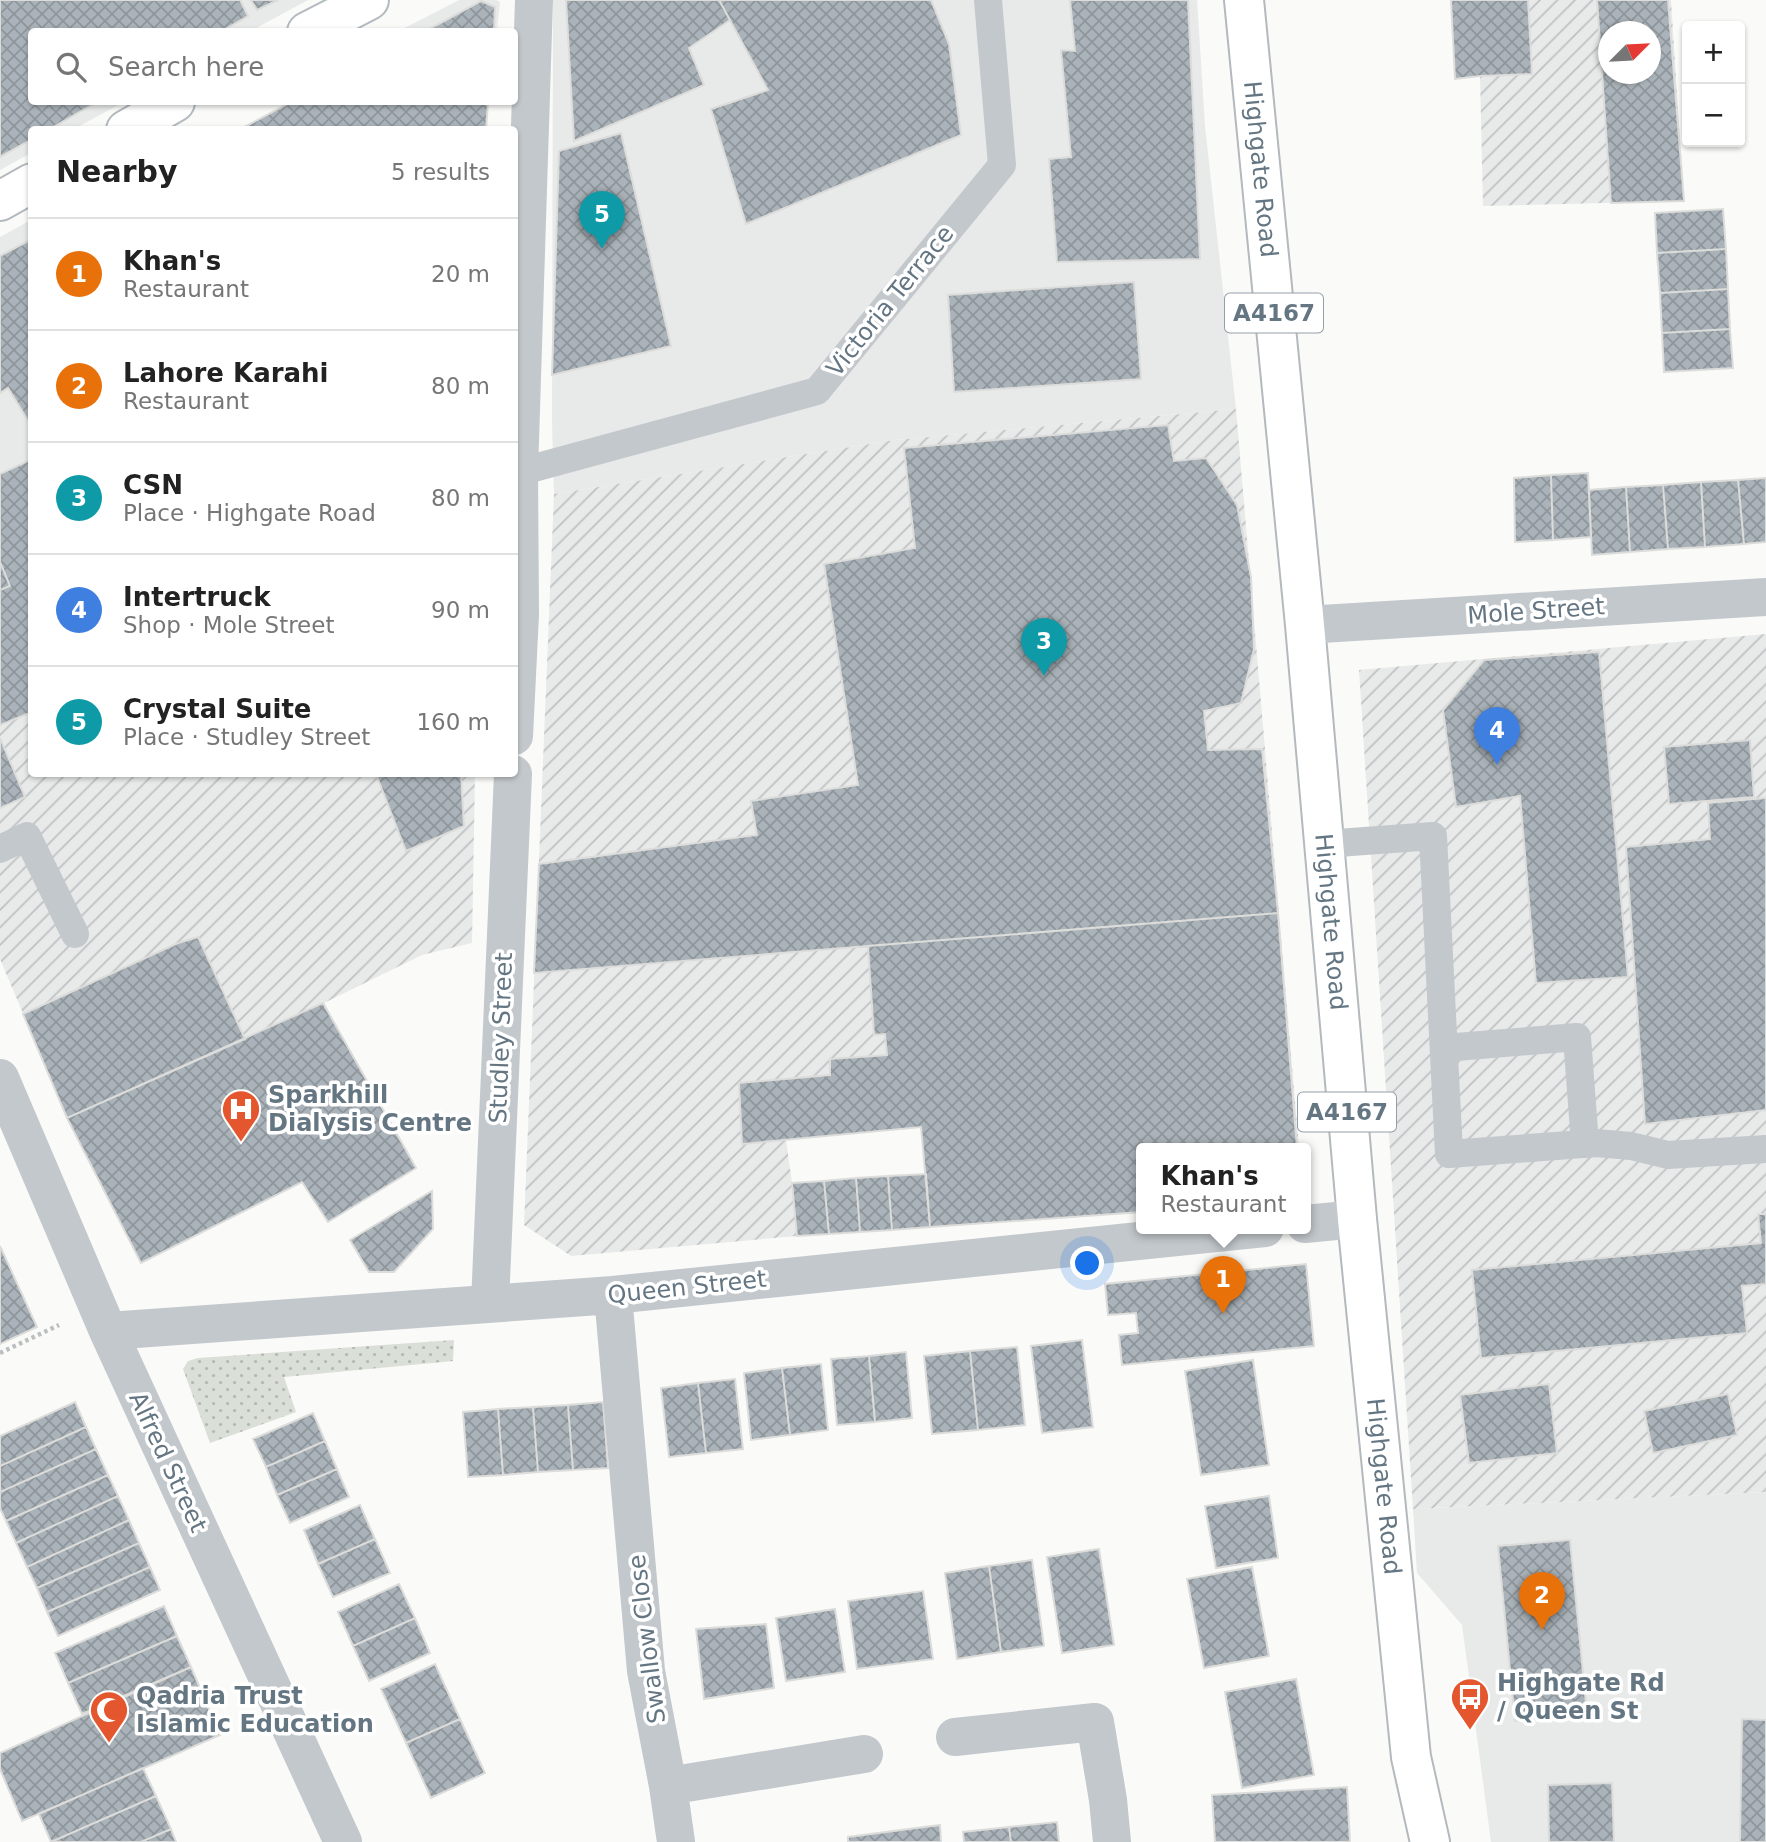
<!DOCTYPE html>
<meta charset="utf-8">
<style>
:root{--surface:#fff;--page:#f6f6f6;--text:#222;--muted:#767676;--line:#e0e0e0;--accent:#e4572e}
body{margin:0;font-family:"DejaVu Sans",sans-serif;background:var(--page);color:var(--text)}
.controls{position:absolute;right:21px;top:21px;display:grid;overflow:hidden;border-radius:7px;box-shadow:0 2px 5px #0004}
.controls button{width:63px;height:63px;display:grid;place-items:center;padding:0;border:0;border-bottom:2px solid var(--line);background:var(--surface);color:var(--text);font:35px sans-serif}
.compass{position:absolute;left:1598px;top:21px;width:63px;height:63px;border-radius:50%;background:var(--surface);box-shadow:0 2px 5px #0004;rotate:66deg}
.you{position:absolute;left:1088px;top:1264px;width:24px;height:24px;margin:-18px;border:5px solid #fff;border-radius:50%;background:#1a73e8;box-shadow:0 0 0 10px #1a73e833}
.badge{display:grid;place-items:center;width:46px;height:46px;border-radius:50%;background:var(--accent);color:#fff;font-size:23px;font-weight:700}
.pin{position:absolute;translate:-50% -58px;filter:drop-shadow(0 2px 4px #0008)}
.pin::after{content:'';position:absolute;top:37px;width:24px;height:21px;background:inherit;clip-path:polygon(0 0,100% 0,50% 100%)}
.popup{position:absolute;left:1136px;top:1143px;width:175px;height:91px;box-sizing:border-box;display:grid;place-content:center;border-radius:7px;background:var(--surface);filter:drop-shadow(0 2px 5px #0005);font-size:23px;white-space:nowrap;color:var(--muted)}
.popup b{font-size:26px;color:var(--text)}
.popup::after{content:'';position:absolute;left:50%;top:100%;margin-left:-14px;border:14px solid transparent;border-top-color:var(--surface)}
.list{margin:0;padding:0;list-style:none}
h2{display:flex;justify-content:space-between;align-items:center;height:91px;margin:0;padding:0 28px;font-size:30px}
h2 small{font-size:23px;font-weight:400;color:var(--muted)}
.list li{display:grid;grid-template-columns:46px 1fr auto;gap:21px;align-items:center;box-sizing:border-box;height:112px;padding:0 28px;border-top:2px solid var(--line)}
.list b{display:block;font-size:26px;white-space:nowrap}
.list p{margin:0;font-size:23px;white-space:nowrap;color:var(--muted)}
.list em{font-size:23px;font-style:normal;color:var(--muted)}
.icon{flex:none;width:38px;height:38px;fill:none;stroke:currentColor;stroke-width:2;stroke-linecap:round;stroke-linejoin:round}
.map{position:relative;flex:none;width:1766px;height:1842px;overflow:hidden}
.search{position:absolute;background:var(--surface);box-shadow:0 2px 5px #0004;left:28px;top:28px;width:490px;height:77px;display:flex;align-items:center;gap:18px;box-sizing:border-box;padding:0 24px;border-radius:7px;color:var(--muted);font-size:26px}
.panel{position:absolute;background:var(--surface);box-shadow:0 2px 5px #0004;left:28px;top:126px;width:490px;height:651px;border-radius:7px}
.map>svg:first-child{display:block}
.built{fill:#e8e9e9}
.industrial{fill:url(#industrial-furrows);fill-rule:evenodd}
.grass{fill:url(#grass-dots)}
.building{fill:url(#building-cross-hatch);stroke:#dcdcda;stroke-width:2;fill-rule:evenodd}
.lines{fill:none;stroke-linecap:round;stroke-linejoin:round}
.secondary-casing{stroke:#b3babf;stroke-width:42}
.highway-casing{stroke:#b4b9bd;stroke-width:42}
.path{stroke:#bbbfc2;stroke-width:4.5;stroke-dasharray:3.5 3.5;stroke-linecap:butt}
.lane{stroke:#c3c8cc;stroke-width:28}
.street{stroke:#c3c8cc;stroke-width:38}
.secondary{stroke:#fff;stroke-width:38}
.highway{stroke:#fff;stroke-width:38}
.labels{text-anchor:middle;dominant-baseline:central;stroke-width:7;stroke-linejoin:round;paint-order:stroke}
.shield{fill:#fff;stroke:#939fa8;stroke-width:2}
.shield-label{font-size:23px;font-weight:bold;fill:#657683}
.street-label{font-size:24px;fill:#657683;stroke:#fff}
.poi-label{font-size:24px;font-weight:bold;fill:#657683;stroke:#fff;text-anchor:start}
</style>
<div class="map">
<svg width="1766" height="1842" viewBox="0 0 1766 1842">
<defs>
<pattern id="industrial-furrows" width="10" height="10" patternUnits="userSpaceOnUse" patternTransform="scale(1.75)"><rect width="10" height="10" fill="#e8e9e9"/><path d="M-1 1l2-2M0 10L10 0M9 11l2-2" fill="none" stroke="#c0c1c2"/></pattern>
<pattern id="grass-dots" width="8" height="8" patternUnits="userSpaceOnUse" patternTransform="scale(1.75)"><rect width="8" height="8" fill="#dadfd7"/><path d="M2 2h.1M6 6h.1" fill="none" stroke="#b4b9b4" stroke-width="1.8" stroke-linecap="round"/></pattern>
<pattern id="building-cross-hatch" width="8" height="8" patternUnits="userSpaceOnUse" patternTransform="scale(1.75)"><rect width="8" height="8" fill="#aab3b9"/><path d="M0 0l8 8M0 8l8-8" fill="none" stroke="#8e969c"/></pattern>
</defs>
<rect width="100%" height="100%" fill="#fafaf8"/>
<path class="built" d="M0,0h308l-57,31 -219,1v70h92l-50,27 -42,1 -1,23 -31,17z
M459,0h37l4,2 -3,29 -100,1z
M553,0h644l8,126 31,283 -341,31 -341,54 -2,-72z
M31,220v239l-31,15v-237z
M1766,1492v350h-275l-29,-217 -45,-52 -4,-64z"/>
<path class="industrial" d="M1476,0h195l13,201 -201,5 -3,-130zM1608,32h42v42h-42z
M1236,409l63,739h-158l-215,26 -5,-47 -135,13 6,43 5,53 -226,20 -47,-31 30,-731 341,-54z
M31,459l1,315h443l-3,169 -50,12 -98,48 92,165 -88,54 -26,-40 -161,81 -74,-145 -67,-159v-485z
M1766,634v858l-353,17 -54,-839z"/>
<path class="grass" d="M454,1340l-1,21 -169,16 12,35 -86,31 -27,-74 5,-8 10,-3z"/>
<path class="building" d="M0,0h240l8,16 -28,16h-188v70h65l-49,28h-16v9l-32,18z
M251,0h27l-21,10z
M566,0h153l11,20 -41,28 15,37 -130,56z
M719,0h212l18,44 12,91 -215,89 -35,-115 57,-19z
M1070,0h118l12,259 -143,3 -8,-103 22,-2 -10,-107 14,1z
M1451,0h77l4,74 -52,2 -25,3z
M1597,0h71l16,201 -73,2zM1608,32h42v42h-42z
M481,1l14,6 -1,25h-70z
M291,102h197l-2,28h-247z
M621,133l50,213 -119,29 7,-224z
M1723,209l3,40 -69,4 -2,-40z
M32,239v188l-24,-39 -8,5v-137z
M1726,249l2,40 -68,4 -3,-40z
M1134,282l7,97 -187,13 -6,-97z
M1728,289l2,40 -68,4 -2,-40z
M1730,329l3,39 -69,4 -2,-39z
M1168,425l6,36 32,-3 31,47 14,72 3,72 -13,54 -37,8 4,39 54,-1 16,164 -744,60 5,-109 218,-29 -6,-34 107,-16 -34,-221 91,-16 -11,-100z
M32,459v253l-32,13v-135l10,-4 -10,-24v-88z
M1588,473l3,64 -38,3 -2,-65z
M1551,475l2,65 -38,2 -1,-64z
M1766,478v64l-22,2 -6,-64z
M1738,480l6,64 -39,3 -4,-65z
M1701,482l4,65 -37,2 -5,-64z
M1663,485l5,64 -38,3 -4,-65z
M1626,487l4,65 -38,3 -3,-65z
M0,562l10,24 -10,4z
M1599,652l29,325 -92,6 -16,-187 -64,11 -13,-97 41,-50z
M0,738l25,59 -25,11z
M1750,740l4,57 -85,7 -5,-57z
M376,774h85l3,52 -58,25z
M1766,798v312l-121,14 -19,-277 84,-8 -2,-36z
M1278,913l19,235h-156v64l-211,15 -9,-100 -179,17 -3,-61 91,-8v-16l57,-4 -2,-21 -11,1 -6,-89z
M198,937l47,102 -178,79 -44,-104 155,-71z
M323,1003l93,165 -88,54 -26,-40 -161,81 -74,-145z
M926,1174l4,53 -38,3 -4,-54z
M888,1176l4,54 -32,2 -4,-54z
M856,1178l4,54 -31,2 -5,-53z
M824,1181l5,53 -32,2 -5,-53z
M432,1191l1,38 -39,43h-25l-19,-32z
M1758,1214h8v70l-24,2 5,47 -266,25 -9,-88 289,-27z
M0,1246l37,81 -37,17z
M1306,1264l8,82 -192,19 -3,-30 19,-2 -2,-20 -28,2 -3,-31z
M1082,1340l11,87 -51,6 -11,-87z
M1017,1347l8,78 -47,5 -8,-79z
M970,1351l8,79 -46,4 -8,-78z
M906,1352l6,66 -37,4 -6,-66z
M869,1356l6,66 -38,3 -6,-66z
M1253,1360l16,105 -68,10 -16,-104z
M821,1364l7,66 -38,5 -8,-67z
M782,1368l8,67 -39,5 -7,-67z
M735,1379l8,70 -37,4 -8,-70z
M698,1383l8,70 -37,4 -8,-69z
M1549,1384l8,69 -88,10 -9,-68z
M1728,1394l9,41 -84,18 -9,-42z
M75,1402l11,25 -86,39v-30z
M603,1402l5,66 -35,2 -5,-65z
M568,1405l5,65 -35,2 -5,-65z
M533,1407l5,65 -35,3 -5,-66z
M498,1409l5,66 -35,2 -5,-65z
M313,1413l12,28 -59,26 -13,-28z
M86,1427l10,22 -96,43v-26z
M325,1441l12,28 -60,26 -11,-28z
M96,1449l12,26 -102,46 -6,-13v-16z
M337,1469l12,28 -59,26 -13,-28z
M108,1475l10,21 -102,47 -10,-22z
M118,1496l11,24 -102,47 -11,-24z
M1269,1496l9,62 -62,10 -11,-62z
M360,1505l15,34 -57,25 -14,-34z
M129,1520l10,23 -102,45 -10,-21z
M375,1539l15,34 -57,24 -15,-33z
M1570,1540l17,174 -72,7 -17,-175z
M139,1543l11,24 -103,45 -10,-24z
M1099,1549l15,96 -52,8 -15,-96z
M1032,1560l12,86 -43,6 -12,-86z
M989,1566l12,86 -44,7 -12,-86z
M150,1567l10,23 -102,46 -11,-24z
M1252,1567l17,89 -65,12 -17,-89z
M399,1584l16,34 -62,28 -15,-34z
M923,1591l10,68 -76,10 -9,-68z
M164,1606l13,30 -109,47 -13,-30z
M835,1609l10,63 -59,9 -10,-63z
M415,1618l15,35 -61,28 -16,-35z
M766,1624l8,64 -70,11 -8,-70z
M177,1636l14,31 -109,47 -14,-31z
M435,1664l25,55 -54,24 -25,-54z
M191,1667l29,68 -198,86 -22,-52v-16z
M1296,1679l18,96 -72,13 -17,-96z
M460,1719l25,54 -54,25 -25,-55z
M1742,1719l24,1v122h-26z
M143,1768l13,28 -105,46 -12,-28z
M1612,1783l2,59h-65l-1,-57z
M1347,1787l3,55h-135l-3,-47z
M156,1796l15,33 -30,13h-90z
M1057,1822l2,20h-48l-2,-15z
M940,1825l1,17h-93v-5z
M1009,1827l2,15h-47l-1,-10z
M171,1829l5,13h-35z"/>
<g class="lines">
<g class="secondary-casing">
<path id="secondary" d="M307,32l62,-32
M126,130l49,-28
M0,201l32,-18"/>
</g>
<g class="highway-casing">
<g id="highway">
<path id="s1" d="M1244,0l61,625 52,594 54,538 19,85"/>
</g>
</g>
<path class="path" d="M0,1353l59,-28"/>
<path class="lane" d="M519,472l298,-81 185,-226 -14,-165
M1324,844l109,-8 16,318 147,-11 35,3 37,9 98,-6
M0,849l27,-13 48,98
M1444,1048l133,-11 8,107"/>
<path class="street" d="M1305,625l461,-28
M514,736l6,-122 -1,-142 15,-472
M0,1078l108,253 235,511
M1305,1224l52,-5
M613,1295l33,376 22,115 196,-32
M490,1303l23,-529
M108,1331l505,-36 652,-67
M955,1737l140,-15 13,78 4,42
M668,1786l8,56"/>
<use href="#secondary" class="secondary"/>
<use href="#highway" class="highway"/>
</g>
<defs>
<g id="hospital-pin" transform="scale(2.0125)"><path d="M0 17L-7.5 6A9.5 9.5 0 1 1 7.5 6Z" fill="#e4572e" stroke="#fff"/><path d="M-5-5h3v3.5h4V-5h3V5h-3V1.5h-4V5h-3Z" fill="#fff"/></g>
<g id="bus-pin" transform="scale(2.0125)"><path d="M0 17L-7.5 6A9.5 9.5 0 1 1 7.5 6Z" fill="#e4572e" stroke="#fff"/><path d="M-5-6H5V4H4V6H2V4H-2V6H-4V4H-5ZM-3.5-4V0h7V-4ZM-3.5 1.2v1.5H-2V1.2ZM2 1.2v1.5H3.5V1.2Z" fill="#fff"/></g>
<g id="mosque-pin" transform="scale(2.0125)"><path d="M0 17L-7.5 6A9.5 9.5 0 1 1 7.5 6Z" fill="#e4572e" stroke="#fff"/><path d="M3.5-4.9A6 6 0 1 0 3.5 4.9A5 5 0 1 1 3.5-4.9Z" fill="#fff"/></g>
</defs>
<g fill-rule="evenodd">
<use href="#hospital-pin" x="241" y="1109"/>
<use href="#bus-pin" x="1470" y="1697"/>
<use href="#mosque-pin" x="109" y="1710"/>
</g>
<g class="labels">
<g class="shield">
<rect x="1225" y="293.5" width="98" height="39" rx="5"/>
<rect x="1298" y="1092.5" width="98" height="39" rx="5"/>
</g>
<g class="shield-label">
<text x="1274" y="313">A4167</text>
<text x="1347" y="1112">A4167</text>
</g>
<g class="street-label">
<text stroke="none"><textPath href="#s1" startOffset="170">Highgate Road</textPath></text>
<text transform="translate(890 301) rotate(-51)">Victoria Terrace</text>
<text transform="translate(1536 611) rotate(-4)">Mole Street</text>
<text stroke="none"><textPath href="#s1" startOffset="926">Highgate Road</textPath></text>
<text transform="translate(501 1038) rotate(-88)">Studley Street</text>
<text transform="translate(687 1287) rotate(-6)">Queen Street</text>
<text transform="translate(168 1462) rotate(65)">Alfred Street</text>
<text stroke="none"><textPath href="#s1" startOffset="1493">Highgate Road</textPath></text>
<text transform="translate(647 1639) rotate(-97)">Swallow Close</text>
</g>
<g class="poi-label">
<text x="268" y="1095">Sparkhill<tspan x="268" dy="28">Dialysis Centre</tspan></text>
<text x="1497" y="1683">Highgate Rd<tspan x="1497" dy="28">/ Queen St</tspan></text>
<text x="136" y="1696">Qadria Trust<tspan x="136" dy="28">Islamic Education</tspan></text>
</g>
</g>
</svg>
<div class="controls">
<button>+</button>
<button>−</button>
</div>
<svg class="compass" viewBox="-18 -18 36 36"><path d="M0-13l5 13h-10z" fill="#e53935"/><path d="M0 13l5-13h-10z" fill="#767676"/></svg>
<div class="you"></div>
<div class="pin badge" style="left:1223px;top:1314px;background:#e8710a">1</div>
<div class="popup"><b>Khan's</b>Restaurant</div>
<div class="pin badge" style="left:1542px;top:1630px;background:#e8710a">2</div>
<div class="pin badge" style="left:1044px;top:676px;background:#0f9aa8">3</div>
<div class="pin badge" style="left:1497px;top:765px;background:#3f7fe0">4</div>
<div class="pin badge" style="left:602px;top:249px;background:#0f9aa8">5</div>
<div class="search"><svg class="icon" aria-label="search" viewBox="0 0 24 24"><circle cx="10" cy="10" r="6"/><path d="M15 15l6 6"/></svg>Search here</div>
<section class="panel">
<h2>Nearby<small>5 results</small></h2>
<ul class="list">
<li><span class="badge" style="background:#e8710a">1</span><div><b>Khan's</b><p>Restaurant</p></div><em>20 m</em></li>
<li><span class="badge" style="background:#e8710a">2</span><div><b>Lahore Karahi</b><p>Restaurant</p></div><em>80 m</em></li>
<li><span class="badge" style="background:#0f9aa8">3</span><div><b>CSN</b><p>Place · Highgate Road</p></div><em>80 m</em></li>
<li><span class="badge" style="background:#3f7fe0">4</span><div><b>Intertruck</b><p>Shop · Mole Street</p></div><em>90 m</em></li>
<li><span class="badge" style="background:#0f9aa8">5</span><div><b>Crystal Suite</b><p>Place · Studley Street</p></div><em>160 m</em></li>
</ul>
</section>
</div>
